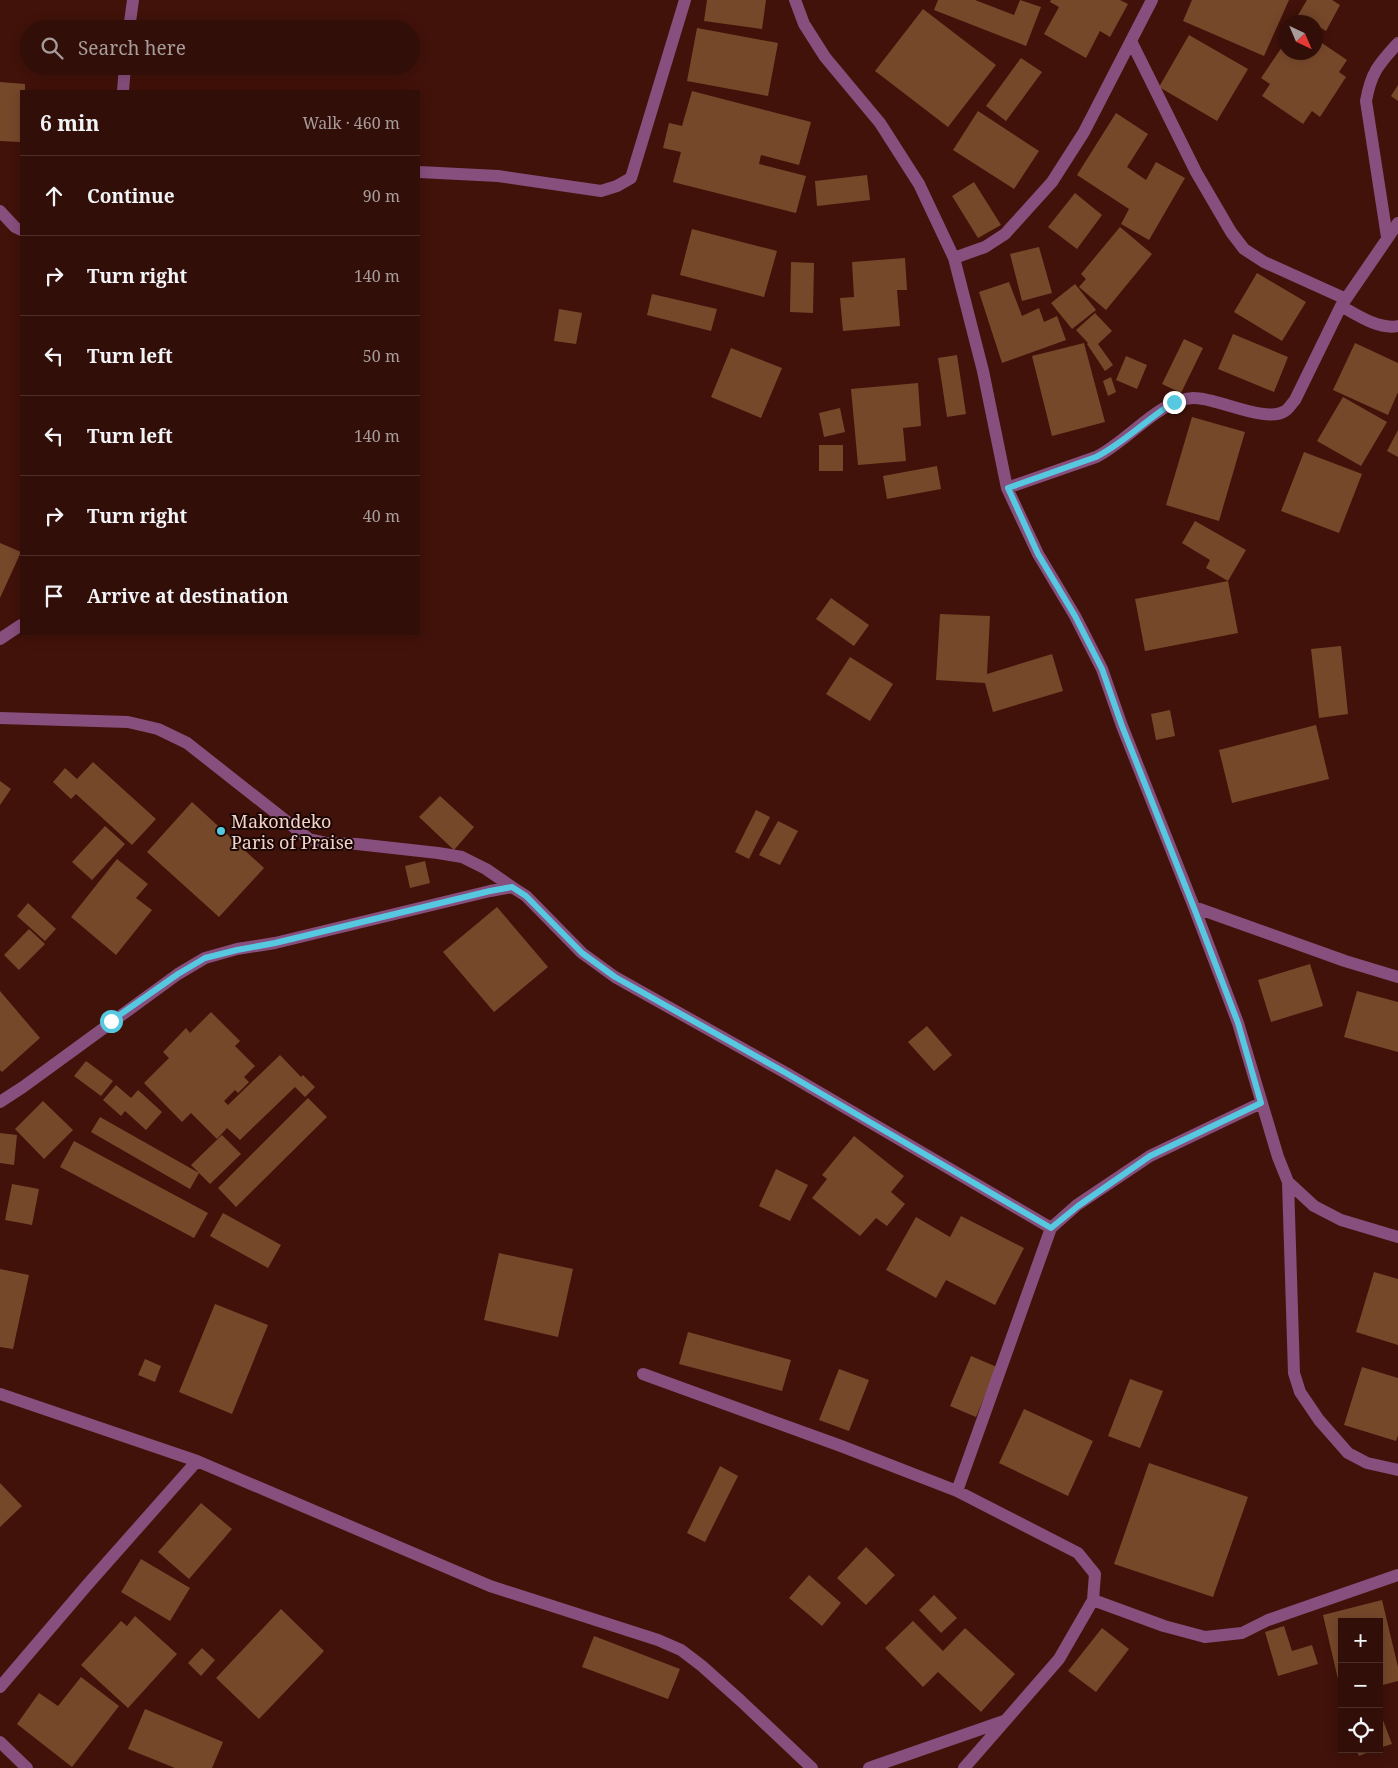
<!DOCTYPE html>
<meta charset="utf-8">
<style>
:root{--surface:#310e07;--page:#391711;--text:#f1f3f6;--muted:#a89c9b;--line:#4c2e28}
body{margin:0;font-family:"Noto Serif",serif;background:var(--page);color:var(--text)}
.controls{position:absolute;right:15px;bottom:15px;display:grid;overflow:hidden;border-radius:0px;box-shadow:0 2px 12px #0003}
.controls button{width:45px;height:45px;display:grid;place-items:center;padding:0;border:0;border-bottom:1px solid var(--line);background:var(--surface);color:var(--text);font:25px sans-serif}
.compass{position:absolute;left:1278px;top:15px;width:45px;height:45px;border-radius:50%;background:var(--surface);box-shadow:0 2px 12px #0003;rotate:136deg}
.stop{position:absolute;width:15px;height:15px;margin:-11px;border:4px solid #56c9e1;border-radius:50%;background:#fff}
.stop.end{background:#56c9e1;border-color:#fff;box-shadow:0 1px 5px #0008}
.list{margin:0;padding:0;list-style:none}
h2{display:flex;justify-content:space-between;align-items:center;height:65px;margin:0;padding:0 20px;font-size:21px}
h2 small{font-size:16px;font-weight:400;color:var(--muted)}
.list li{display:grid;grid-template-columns:32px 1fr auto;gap:15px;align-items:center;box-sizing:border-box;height:80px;padding:0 20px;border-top:1px solid var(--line)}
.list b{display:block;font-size:19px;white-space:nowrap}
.list em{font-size:16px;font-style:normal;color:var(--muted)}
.icon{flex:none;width:28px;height:28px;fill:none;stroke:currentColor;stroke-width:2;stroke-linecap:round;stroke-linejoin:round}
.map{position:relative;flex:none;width:1398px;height:1768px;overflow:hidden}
.search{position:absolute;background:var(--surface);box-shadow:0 2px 12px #0003;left:20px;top:20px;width:400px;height:55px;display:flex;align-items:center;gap:12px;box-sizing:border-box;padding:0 18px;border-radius:28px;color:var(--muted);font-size:19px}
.panel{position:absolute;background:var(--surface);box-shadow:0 2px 12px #0003;left:20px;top:90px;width:400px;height:545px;border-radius:0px}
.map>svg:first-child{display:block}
.building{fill:#76482a}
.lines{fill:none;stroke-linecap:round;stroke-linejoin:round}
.street{stroke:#874f7d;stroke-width:12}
.route{stroke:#56c9e1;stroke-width:6}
.poi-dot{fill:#56c9e1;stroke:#1b0704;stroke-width:2}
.labels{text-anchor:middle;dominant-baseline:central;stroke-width:4;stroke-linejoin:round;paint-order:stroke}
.poi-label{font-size:18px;fill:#f3d3cb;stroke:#1b0704;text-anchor:start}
</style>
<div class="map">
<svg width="1398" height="1768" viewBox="0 0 1398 1768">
<rect width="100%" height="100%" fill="#411209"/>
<path class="building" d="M707,0h59l-4,29 -58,-8z
M938,0h37l39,15 6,-15 21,7 -15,39 -92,-36z
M1051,0h69l8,4 -18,33 -10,-6 -14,27 -42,-24 15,-27 -9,-5z
M1192,0h97l-25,56 -81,-35z
M1307,0h25l8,5 -14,26 -10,-6v-3h-5l-13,-7z
M923,9l73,56 -48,62 -73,-56z
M697,28l81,15 -10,53 -81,-15z
M1189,35l59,34 -31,52 -58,-34z
M1316,39l31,21 -8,12 7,5 -26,40 -8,-6 -9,13 -41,-28 8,-12 -9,-6 25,-37v11h30z
M1021,58l21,14 -36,49 -20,-15z
M0,82l25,2v7h-4l-1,51 -20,-1z
M1398,85v16l-7,-5z
M692,91l119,31 -12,43 -38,-10 -2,9 47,12 -10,37 -123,-31 8,-30 -18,-4 6,-25 13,3z
M978,111l61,40 -25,38 -61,-39z
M1116,113l32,21 -21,33 19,13 10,-18 29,16 -36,62 -28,-16 8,-15 -52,-34z
M867,175l3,25 -53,6 -2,-25z
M974,182l27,43 -23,13 -26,-42z
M1075,193l27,22 -25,34 -29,-22z
M1120,227l32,27 -46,56 -27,-23 7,-8 -5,-5z
M692,229l85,22 -13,46 -84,-22z
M1039,247l13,46 -30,8 -12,-47z
M905,258l2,32h-10l3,36 -57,5 -3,-33 14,-1 -2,-35z
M791,262l23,1 -1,50 -23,-1z
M1257,273l49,29 -24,39 -48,-29z
M1009,282l13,34 17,-8 5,14 13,-6 9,24 -64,23 -23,-71z
M1075,284l21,26 -24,19 -21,-26z
M652,294l65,15 -6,22 -64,-16z
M559,309l23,4 -6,31 -22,-3z
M1095,313l17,18 -14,13 15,21 -8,6 -18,-27 1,-1 -12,-13z
M1233,334l55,23 -14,35 -56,-23z
M1184,339l19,9 -22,45 -19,-9z
M1084,343l21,79 -53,14 -20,-80z
M1355,343l43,20v29l-10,23 -55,-25z
M731,348l51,20 -21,50 -50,-21z
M957,355l9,59 -19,3 -9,-59z
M1126,356l21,9 -10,24 -21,-9z
M1111,377l5,15 -8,4 -5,-15z
M918,383l3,43 -18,2 3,33 -48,4 -7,-76z
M1343,397l44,25 -26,44 -44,-25z
M840,408l5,24 -21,5 -5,-24z
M1192,417l53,15 -26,89 -53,-16z
M1398,430v27l-11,-6z
M819,445h24v26h-24z
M1304,452l58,22 -23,59 -58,-22z
M937,466l4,23 -54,10 -4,-23z
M1195,521l51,29 -18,31 10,52 -93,18 -10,-52 93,-18 -22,-13 4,-8 -28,-17z
M0,543l21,9 -21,46z
M831,598l38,27 -15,21 -38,-27z
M940,614l50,2 -3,58 65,-20 11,37 -70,21 -8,-29 -49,-3z
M1341,646l7,68 -29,4 -8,-69z
M850,657l43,27 -23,37 -44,-27z
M1170,710l5,26 -19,4 -5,-26z
M1316,725l13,54 -97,24 -13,-53z
M93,762l63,57 -24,26 -56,-51 -5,5 -18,-17 12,-14 12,11z
M0,781l11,8 -11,16z
M440,796l34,31 -20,23 -35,-33z
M192,802l72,66 -45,49 -72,-65z
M756,810l14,7 -21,42 -14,-7z
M778,821l20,10 -18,34 -21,-10z
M105,826l20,18 -33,36 -20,-18z
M117,859l31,25 -12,14 16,12 -36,45 -45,-38z
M425,861l5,22 -20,5 -5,-22z
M28,903l28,26 -11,12 -28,-25z
M497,907l51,60 -54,45 -51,-60z
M29,929l16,15 -26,26 -15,-15z
M1310,964l13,42 -52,16 -13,-42z
M0,991l40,47 -38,34 -2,-2z
M1357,991l41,11v50l-54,-15z
M211,1012l29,29 -5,5 20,20 -11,11 5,5 -11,11 -3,-3 -11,11 4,4 52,-50 21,22 2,-2 12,12 -10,10 -10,-10 -55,53 -13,-12 -10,11 -26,-26 -9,9 -38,-39 25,-25 -6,-6 23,-24 4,5z
M927,1026l25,29 -18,16 -26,-29z
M86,1061l27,20 -12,15 -27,-20z
M116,1085l15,13 7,-8 24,22 -16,18 -21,-19 -4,5 -18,-16z
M308,1098l19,19 -91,90 -18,-19z
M43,1101l30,29 -29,29 -29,-30z
M100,1117l99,56 -9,16 -99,-57z
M0,1133l17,2 -3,30 -14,-2z
M222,1135l19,19 -31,30 -19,-19z
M854,1136l50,40 -13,16 14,12 -18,22 -11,-8 -16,18 -48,-38 15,-19 -5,-4z
M74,1141l134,72 -14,25 -134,-71z
M776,1169l32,16 -18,36 -31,-15z
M12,1184l27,5 -7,36 -27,-5z
M223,1213l58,32 -13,23 -58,-32z
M961,1216l63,32 -29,57 -49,-25 -10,18 -50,-28 30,-53 34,20z
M499,1253l74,16 -15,68 -74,-17z
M0,1269l29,6 -16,74 -13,-2z
M1374,1272l24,7v66l-42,-13z
M215,1304l53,21 -36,89 -53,-22z
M688,1332l103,28 -9,31 -103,-27z
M971,1356l26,11 -21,50 -26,-11z
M145,1359l16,7 -6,16 -17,-7z
M1362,1367l36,11v57l-2,6 -52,-16z
M839,1369l30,11 -20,51 -30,-11z
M1130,1379l33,12 -23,57 -32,-12z
M1024,1409l69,32 -25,55 -69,-33z
M1149,1463l99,34 -35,100 -99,-33z
M720,1466l18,10 -33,66 -18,-9z
M0,1483l22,23 -22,21z
M201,1503l31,26 -43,50 -31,-27z
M866,1547l29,28 -29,30 -29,-27z
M141,1559l49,29 -20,33 -49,-29z
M809,1575l32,28 -19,23 -33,-28z
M934,1595l23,23 -16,15 -22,-23z
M1382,1600l16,67v14l-19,5v-64h-37l-1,70 -18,-77z
M281,1609l43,42 -65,68 -43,-41z
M135,1616l42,38 -49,54 -47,-43 40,-44 6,5z
M913,1621l30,30 22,-23 50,46 -34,38 -43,-40 -15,15 -38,-39z
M1284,1626l8,25 20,-6 6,19 -40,12 -13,-44z
M1102,1628l27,21 -33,43 -28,-21z
M594,1636l86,33 -12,30 -86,-32z
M202,1648l13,12 -14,16 -13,-13z
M81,1677l38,29 -47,61 -55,-43 22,-31 19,13z
M145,1709l78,33 -11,26h-37l-47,-19z
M1379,1715h2l11,29 -13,4z
M1356,1749h21l-18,7z"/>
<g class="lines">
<path class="street" d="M795,0l9,24 21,33 55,66 39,61 35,74 29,113 24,117 31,66 37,62 27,53 20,57 72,181 44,116 40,134 10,25 26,24 27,14 57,17
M129,29l4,-29
M1131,41l65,131 35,60 13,17 20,13 82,37
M123,91l2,-25
M419,172l79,4 103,15 16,-5 14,-8 54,-178
M0,211l15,16 6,3
M1387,237l-21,-136c5,-29 13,-37 32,-58
M954,258l31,-11 20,-13 47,-52 32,-50 68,-132
M1341,306c16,9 38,24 57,20
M1007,488l89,-31c30,-14 64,-58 97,-59 23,-1 73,26 92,13 4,-2 7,-8 10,-11l46,-94 57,-83
M0,639l21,-14
M0,718l128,4 30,7 29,14 122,96 18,4 30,1 81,9 24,4 24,12 26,18
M1194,907l151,54 53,16
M0,1102l23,-15 155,-113 27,-16 32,-9 38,-6 215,-52 22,-4 14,9 56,57 33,24 171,96 265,155
M1288,1182l6,191 6,19 19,28 29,33 19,10 31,7
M643,1374l198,72 116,45 121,62 17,21 -2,26 -34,59 -95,109
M0,1394l197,67 293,125 168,54 23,10 21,16 39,35 71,67
M957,1491l94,-263 26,-23 73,-49 111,-53
M1093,1600l71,26 41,11 37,-4 26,-13 130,-45
M0,1687l88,-103 109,-123
M0,1742l27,26
M869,1768l135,-47"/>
</g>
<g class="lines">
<path class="route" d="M111,1021l67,-47 27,-16 32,-8 38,-7 215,-52 22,-4 14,9 56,57 33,24 171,96 265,155 27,-22 72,-50 111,-53 -23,-80 -44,-115 -72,-182 -20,-57 -27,-53 -37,-62 -30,-66 88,-31c28,-14 51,-38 78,-55"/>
</g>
<circle class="poi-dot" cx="221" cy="831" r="5"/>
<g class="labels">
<g class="poi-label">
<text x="231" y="821">Makondeko<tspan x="231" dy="21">Paris of Praise</tspan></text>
</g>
</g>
</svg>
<div class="controls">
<button>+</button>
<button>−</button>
<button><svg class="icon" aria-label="locate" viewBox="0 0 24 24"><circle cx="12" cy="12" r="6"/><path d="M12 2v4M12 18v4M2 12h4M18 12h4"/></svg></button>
</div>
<svg class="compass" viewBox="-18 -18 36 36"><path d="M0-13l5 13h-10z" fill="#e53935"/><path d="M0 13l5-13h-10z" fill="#a89c9b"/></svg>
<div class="stop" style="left:111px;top:1021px"></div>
<div class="stop end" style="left:1174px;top:402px"></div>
<div class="search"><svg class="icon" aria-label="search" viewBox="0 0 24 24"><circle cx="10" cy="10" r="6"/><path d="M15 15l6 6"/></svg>Search here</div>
<section class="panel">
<h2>6 min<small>Walk · 460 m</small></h2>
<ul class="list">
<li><svg class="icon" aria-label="ahead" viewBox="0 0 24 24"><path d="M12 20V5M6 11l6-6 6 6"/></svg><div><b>Continue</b></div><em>90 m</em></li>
<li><svg class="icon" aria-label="right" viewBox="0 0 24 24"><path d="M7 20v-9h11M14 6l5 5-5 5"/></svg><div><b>Turn right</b></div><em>140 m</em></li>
<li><svg class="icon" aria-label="left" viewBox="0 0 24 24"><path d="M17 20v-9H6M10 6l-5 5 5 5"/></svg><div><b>Turn left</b></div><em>50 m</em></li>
<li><svg class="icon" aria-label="left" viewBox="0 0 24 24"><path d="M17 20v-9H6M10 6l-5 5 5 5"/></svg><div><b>Turn left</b></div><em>140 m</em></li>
<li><svg class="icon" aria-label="right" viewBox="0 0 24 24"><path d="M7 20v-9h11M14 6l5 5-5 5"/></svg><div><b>Turn right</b></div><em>40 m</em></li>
<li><svg class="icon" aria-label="arrive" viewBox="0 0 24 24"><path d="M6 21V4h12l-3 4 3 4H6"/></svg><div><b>Arrive at destination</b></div></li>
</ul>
</section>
</div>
